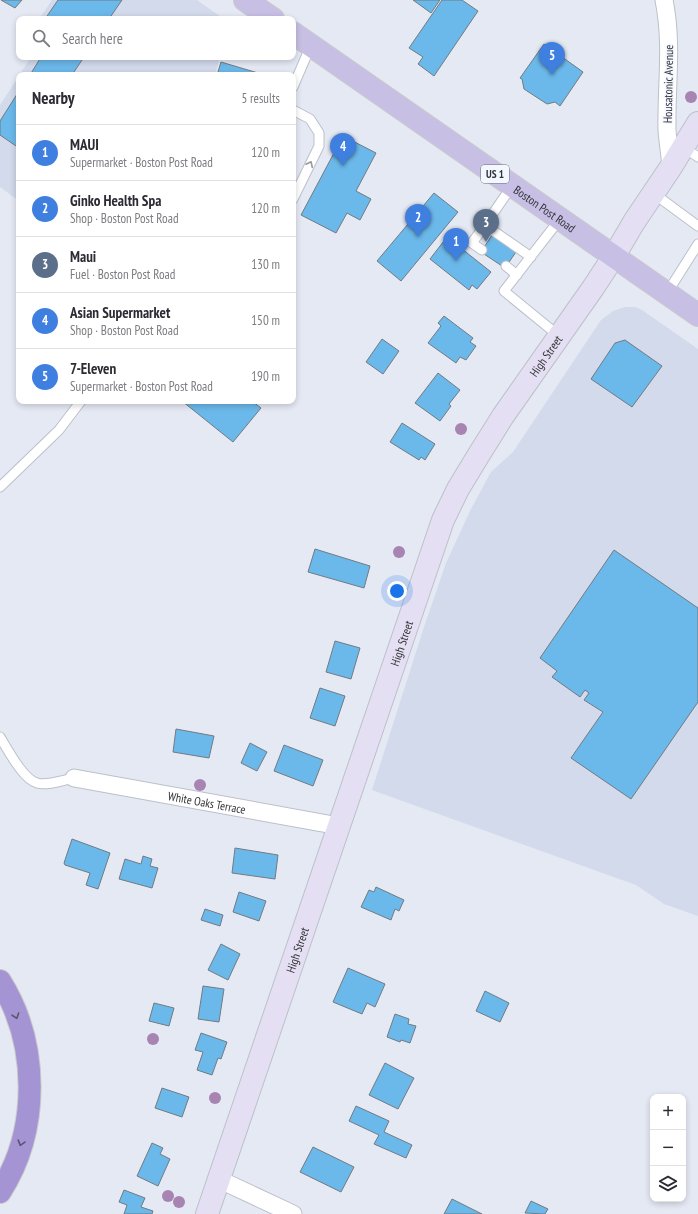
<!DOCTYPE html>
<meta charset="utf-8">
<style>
:root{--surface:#fff;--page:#f7f7f7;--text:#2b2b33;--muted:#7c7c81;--line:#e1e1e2;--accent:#ea580c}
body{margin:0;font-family:"PT Sans Narrow",sans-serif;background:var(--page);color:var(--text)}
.controls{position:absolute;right:12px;bottom:12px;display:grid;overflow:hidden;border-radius:8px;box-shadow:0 2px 6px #0003}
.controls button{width:36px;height:36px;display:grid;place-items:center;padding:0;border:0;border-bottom:1px solid var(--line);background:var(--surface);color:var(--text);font:20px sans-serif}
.you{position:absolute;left:397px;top:591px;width:14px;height:14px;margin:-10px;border:3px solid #fff;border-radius:50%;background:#1a73e8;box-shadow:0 0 0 6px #1a73e833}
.badge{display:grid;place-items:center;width:26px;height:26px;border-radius:50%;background:var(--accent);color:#fff;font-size:13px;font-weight:700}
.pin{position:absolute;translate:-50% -33px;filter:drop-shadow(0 1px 2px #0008)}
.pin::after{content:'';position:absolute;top:21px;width:14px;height:12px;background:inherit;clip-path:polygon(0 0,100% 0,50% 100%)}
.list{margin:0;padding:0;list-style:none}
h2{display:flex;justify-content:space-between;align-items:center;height:52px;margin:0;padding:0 16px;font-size:17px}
h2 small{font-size:13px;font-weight:400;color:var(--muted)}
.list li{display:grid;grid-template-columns:26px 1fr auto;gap:12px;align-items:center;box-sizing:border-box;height:56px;padding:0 16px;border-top:1px solid var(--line)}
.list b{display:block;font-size:15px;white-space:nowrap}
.list p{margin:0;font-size:13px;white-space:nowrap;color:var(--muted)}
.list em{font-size:13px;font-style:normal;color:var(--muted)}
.icon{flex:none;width:22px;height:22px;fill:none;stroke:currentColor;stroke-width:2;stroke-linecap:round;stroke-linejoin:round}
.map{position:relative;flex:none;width:698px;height:1214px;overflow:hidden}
.search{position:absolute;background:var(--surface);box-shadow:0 2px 6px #0003;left:16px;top:16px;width:280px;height:44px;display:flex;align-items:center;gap:10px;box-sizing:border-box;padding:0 14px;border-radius:8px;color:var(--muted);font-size:15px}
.panel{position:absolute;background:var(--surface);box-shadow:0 2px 6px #0003;left:16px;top:72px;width:280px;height:332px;border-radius:8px}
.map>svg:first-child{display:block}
.built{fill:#d2daeb}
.building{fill:#6bb8ea;stroke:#727b81}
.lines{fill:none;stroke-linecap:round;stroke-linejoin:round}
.service-casing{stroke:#bcc0ca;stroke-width:11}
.minor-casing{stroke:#bcc0ca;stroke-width:19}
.secondary-casing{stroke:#bcc0ca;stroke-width:24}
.primary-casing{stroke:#cacacb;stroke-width:24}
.motorway-casing{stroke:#cacacb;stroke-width:24}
.service{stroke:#fff;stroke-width:9}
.minor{stroke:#fff;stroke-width:17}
.secondary{stroke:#e4dff2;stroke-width:22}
.primary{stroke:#c8bfe5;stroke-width:22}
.motorway{stroke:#a494d4;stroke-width:22}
.tree{fill:#a784b1}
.oneway{stroke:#98999b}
.oneway2{stroke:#5a556e}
.labels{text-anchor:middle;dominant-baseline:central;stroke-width:3;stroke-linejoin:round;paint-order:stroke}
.shield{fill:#f3f7ff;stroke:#6c6e73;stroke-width:1}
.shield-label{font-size:11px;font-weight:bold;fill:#323337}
.street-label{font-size:12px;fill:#323337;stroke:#f3f7ff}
</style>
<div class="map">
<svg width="698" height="1214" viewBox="0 0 698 1214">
<rect width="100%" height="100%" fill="#e5e9f4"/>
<path class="built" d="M52,0h145l27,19h-185z
M28,57h192l-5,18h-196l11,-16z
M19,76v125l-19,-14v-82z
M625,307h10l7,3 56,39v567l-34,-12 -28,-19 -264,-95 52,-163 22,-64 25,-54 20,-37 22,-20 88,-132 12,-9z"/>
<path class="building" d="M1,0h21l-7,8z
M58,0h64l-13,19h-64z
M413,0h27l-9,13z
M442,0h20l16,11 -44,65 -16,-12 5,-7 -14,-9z
M544,44l39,28 -23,34 -5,-4 -8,2 -23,-15 -2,-10 -2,-1z
M41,57h43l-12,18h-42z
M221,62l37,11 -1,2h-40z
M19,91v57l-19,-13v-14z
M343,136l33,17 -20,38 15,8 -11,21 -13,-7 -11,20 -35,-18z
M434,193l24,19 -57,69 -24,-20z
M492,235l24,17 -11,16 -24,-16z
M447,237l44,35 -14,17 -5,-4 -3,5 -39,-31z
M444,316l29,22 -3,4 6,4 -10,14 -6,-3 -4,6 -28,-20 13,-17 -3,-3z
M382,339l17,12 -16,23 -17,-12z
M625,340l37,26 -30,41 -41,-28 24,-36z
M438,373l22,17 -11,14 2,2 -11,15 -25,-18z
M182,401h70l9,7 -28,34z
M402,423l33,21 -10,16 -4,-3 -2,3 -29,-18z
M315,549l55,17 -6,22 -56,-16z
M614,550l84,58v94l-67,97 -60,-41 32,-46 -19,-12 5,-7 -4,-3 -5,7 -28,-20 5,-6 -17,-13z
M335,641l25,7 -9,31 -25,-7z
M320,688l25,8 -10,30 -25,-8z
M176,729l38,7 -5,22 -36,-6z
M250,743l17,9 -10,19 -16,-8z
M284,745l39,15 -10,26 -39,-15z
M72,839l38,14 -12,36 -12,-4 4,-12 -25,-8 -1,-2z
M235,848l43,7 -3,24 -43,-6z
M143,856l9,3 -2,7 8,2 -6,20 -33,-9 6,-20 16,5z
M376,887l28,13 -5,11 -4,-2 -4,11 -30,-13 8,-17 5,2z
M239,892l27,9 -7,20 -26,-9z
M205,909l18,6 -3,11 -19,-6z
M221,944l19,10 -12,26 -20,-10z
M348,968l37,16 -10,23 -8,-4 -5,11 -29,-12z
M203,986l21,3 -5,33 -21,-3z
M485,991l24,12 -9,19 -24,-11z
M154,1003l20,5 -5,18 -20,-5z
M395,1014l14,5 -1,5 8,2 -6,17 -9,-3 -1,2 -13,-5z
M201,1033l26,9 -6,17 -3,-1 -6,17 -15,-5 6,-18 -8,-2z
M385,1063l29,15 -16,31 -29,-14z
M162,1088l27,9 -7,20 -27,-9z
M356,1106l33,15 -5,11 28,13 -6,13 -32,-14 5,-9 -30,-14z
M152,1143l11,5 -3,6 10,5 -12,27 -21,-10z
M313,1147l41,20 -13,25 -41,-20z
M124,1190l21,8 -4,9 12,4 -1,3h-28l3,-9 -8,-3z
M452,1199l30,15h-38z
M531,1201l17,8 -3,5 -20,-1z"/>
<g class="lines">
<g class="service-casing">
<path id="service" d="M293,87l18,-42
M293,110l17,9 9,14v13l-26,53
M683,147l15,10
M512,186l-27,39 46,32
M653,193l45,33
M482,250l-10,-7 13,-18
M506,266l11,9
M667,293l31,-49
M559,336l-55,-45 56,-72
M0,487l59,-57 22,-29
M0,737c8,13 23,42 37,46 10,3 27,-3 37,-5"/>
</g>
<g class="minor-casing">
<g id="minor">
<path d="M664,0c9,44 2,86 3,130 1,13 3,25 4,37"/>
<path id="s1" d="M74,778l265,48"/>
<path d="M218,1179l75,35"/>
</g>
</g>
<g class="secondary-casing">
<g id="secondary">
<path id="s2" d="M207,1214l236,-694 15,-31 20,-33 25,-40 90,-128 21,-32 20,-34 37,-55 27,-44"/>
</g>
</g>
<g class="primary-casing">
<g id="primary">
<path d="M245,0l28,19"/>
<path id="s3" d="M293,33l405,282"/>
</g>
</g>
<g class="motorway-casing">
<path id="motorway" d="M0,981c39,62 40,149 0,211"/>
</g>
<use href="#service" class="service"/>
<use href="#minor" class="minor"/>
<use href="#secondary" class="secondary"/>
<use href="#primary" class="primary"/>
<use href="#motorway" class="motorway"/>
</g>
<g class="tree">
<circle cx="691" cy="97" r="6"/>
<circle cx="461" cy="429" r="6"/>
<circle cx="399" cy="552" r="6"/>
<circle cx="200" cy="785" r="6"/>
<circle cx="153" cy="1039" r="6"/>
<circle cx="215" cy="1098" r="6"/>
<circle cx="168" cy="1196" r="6"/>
<circle cx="179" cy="1202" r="6"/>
</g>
<defs><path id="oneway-chevron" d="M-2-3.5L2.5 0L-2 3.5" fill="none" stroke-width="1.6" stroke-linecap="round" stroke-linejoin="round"/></defs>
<use class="oneway" href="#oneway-chevron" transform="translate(310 164) rotate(-64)"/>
<g class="oneway2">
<use href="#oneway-chevron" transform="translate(16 1016) rotate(71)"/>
<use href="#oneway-chevron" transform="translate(21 1143) rotate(106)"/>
</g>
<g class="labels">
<rect class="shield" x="481" y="165" width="28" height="18" rx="3"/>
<g class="shield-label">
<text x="495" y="174">US 1</text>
</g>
<g class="street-label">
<text transform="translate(668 84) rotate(-89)">Housatonic Avenue</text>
<text stroke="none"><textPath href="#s3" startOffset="307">Boston Post Road</textPath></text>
<text stroke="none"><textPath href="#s2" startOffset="927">High Street</textPath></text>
<text stroke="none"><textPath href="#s2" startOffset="603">High Street</textPath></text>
<text stroke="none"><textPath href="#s1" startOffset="135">White Oaks Terrace</textPath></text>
<text stroke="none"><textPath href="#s2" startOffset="279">High Street</textPath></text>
</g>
</g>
</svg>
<div class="controls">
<button>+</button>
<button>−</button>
<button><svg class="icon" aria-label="layers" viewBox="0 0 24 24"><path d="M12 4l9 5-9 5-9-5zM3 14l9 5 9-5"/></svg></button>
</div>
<div class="you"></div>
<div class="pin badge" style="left:456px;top:261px;background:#3f7fe0">1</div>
<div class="pin badge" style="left:418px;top:237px;background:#3f7fe0">2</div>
<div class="pin badge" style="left:486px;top:242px;background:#5c6f8a">3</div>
<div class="pin badge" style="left:343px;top:166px;background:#3f7fe0">4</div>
<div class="pin badge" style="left:552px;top:75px;background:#3f7fe0">5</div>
<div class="search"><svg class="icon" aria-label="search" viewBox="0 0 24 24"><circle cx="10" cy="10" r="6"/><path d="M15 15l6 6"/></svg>Search here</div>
<section class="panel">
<h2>Nearby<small>5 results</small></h2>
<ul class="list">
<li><span class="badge" style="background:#3f7fe0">1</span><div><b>MAUI</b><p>Supermarket · Boston Post Road</p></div><em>120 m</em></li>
<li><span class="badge" style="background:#3f7fe0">2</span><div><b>Ginko Health Spa</b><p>Shop · Boston Post Road</p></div><em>120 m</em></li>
<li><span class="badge" style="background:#5c6f8a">3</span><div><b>Maui</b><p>Fuel · Boston Post Road</p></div><em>130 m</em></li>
<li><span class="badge" style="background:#3f7fe0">4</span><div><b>Asian Supermarket</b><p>Shop · Boston Post Road</p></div><em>150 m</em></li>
<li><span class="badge" style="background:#3f7fe0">5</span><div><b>7-Eleven</b><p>Supermarket · Boston Post Road</p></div><em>190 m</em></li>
</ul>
</section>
</div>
